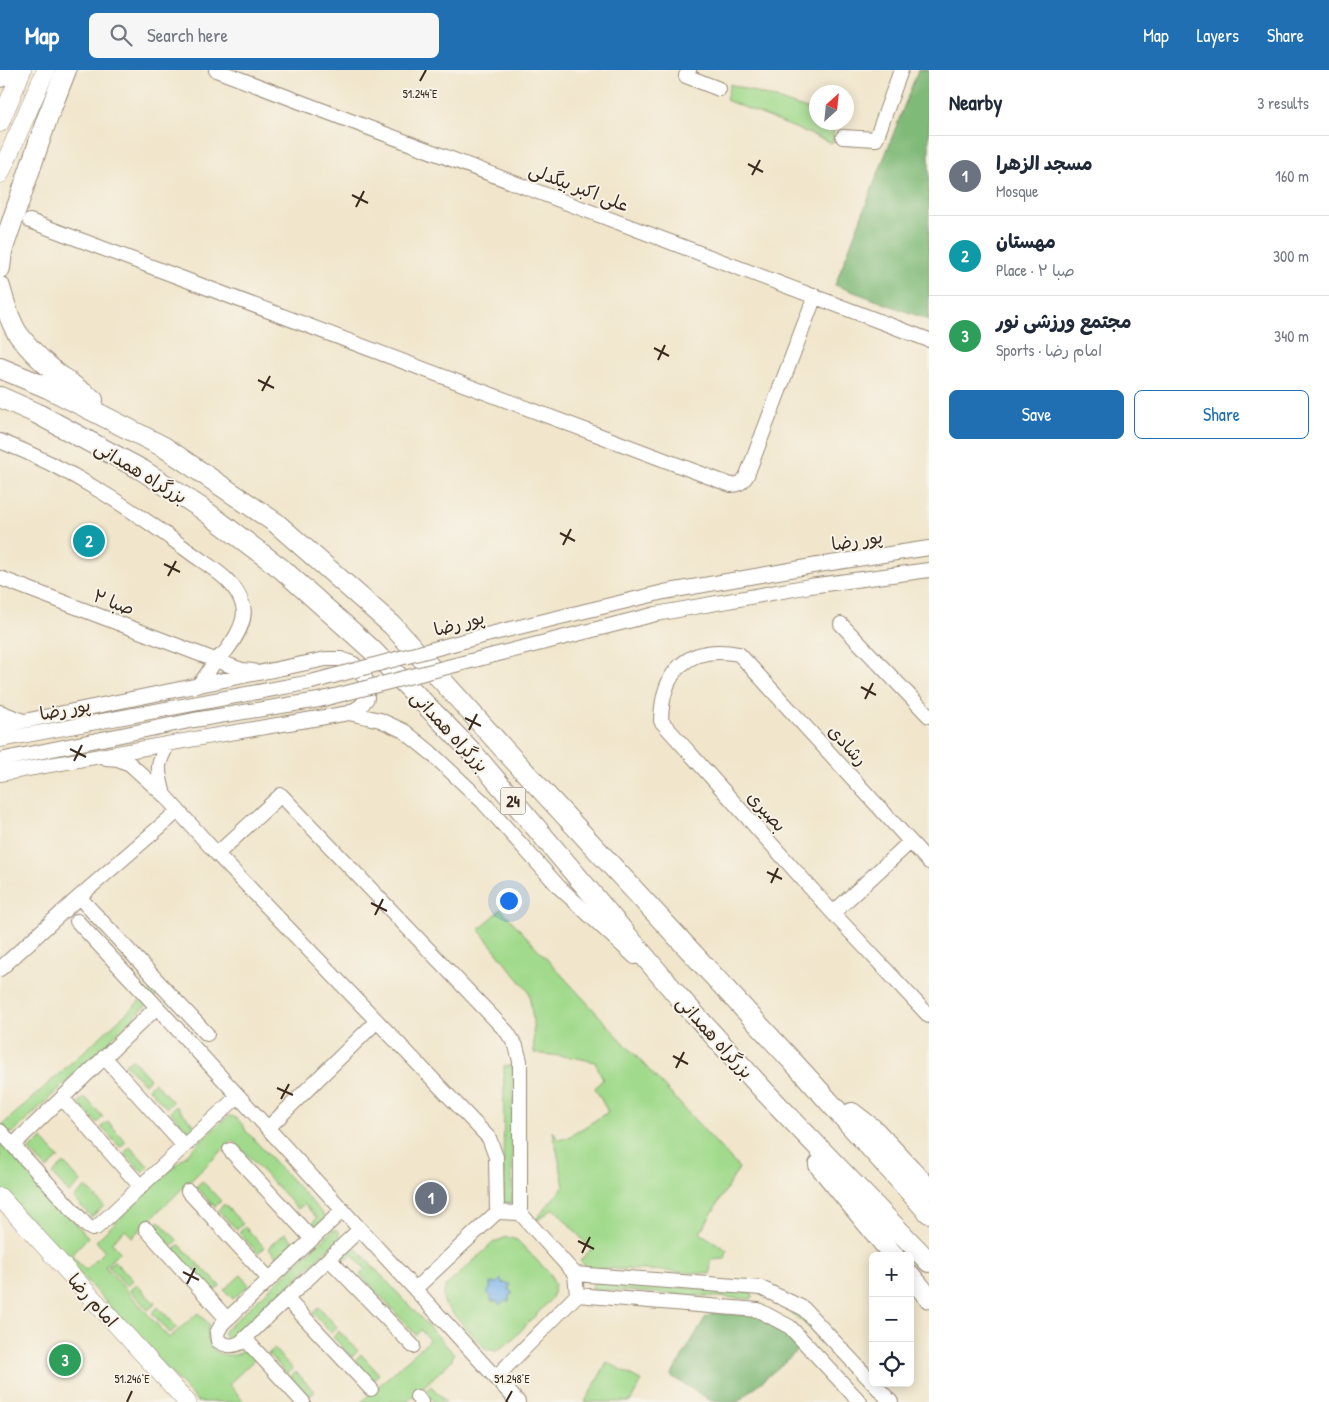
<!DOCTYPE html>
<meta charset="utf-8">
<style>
:root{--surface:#fff;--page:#f6f6f7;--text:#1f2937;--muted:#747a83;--line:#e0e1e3;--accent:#1f6fb2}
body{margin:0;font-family:"Patrick Hand","Playpen Sans Arabic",sans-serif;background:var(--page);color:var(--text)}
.controls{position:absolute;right:15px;bottom:15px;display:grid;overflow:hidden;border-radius:8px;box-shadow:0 2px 12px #0003}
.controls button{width:45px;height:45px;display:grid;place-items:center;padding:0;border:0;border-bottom:1px solid var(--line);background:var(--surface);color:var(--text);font:25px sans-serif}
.compass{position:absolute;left:809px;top:15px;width:45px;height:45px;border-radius:50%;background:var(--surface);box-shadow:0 2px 12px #0003;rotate:27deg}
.you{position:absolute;left:508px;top:830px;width:18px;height:18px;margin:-12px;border:4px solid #fff;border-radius:50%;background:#1a73e8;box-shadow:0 0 0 8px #1a73e833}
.badge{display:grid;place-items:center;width:32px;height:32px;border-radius:50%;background:var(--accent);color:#fff;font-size:16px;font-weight:700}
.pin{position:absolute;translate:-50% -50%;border:2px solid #fff;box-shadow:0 1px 5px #0006}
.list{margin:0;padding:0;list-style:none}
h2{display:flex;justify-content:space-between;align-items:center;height:65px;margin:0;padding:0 20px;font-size:21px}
h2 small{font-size:16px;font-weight:400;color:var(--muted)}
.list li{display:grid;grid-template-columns:32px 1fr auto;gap:15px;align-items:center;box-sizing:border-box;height:80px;padding:0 20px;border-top:1px solid var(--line)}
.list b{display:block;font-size:19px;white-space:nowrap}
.list p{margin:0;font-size:16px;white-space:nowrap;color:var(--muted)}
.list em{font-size:16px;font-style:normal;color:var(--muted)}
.actions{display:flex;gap:10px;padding:15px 20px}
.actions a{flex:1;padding:11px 0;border:1px solid var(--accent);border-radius:8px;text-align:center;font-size:18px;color:var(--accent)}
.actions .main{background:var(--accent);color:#fff}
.icon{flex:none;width:28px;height:28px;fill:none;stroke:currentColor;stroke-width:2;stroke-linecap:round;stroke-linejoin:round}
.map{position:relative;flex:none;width:929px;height:1332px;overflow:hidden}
header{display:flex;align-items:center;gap:30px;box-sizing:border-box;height:70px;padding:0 25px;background:var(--accent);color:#fff}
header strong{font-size:24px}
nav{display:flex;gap:28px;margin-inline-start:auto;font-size:18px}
.search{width:350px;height:45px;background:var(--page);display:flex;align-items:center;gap:12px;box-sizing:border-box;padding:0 18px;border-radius:8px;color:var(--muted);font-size:19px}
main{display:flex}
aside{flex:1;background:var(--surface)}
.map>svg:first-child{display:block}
.green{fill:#a1da8c;stroke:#6e8255}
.forest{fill:#80ba78;stroke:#5e724b}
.water{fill:#7db5ed;stroke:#5c7086}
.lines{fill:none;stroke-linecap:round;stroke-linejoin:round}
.minor-casing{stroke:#968875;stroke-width:16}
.major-casing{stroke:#968875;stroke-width:19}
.highway-casing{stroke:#968875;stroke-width:22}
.minor{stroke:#fff;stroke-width:14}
.major{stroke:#fff;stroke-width:18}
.highway{stroke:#fff;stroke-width:20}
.minor-bridge-casing{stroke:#968875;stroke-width:16;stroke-linecap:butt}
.minor-bridge{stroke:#fff;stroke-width:14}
.ticks{fill:none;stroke:#3b2a1e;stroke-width:2}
.labels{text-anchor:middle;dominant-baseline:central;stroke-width:4;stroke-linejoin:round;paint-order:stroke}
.shield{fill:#f7f3e8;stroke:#73665b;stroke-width:1}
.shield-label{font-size:16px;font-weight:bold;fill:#3b2a1e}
.street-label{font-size:18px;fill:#3b2a1e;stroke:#f7f3e8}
.ticks-label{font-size:12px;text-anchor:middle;fill:#3b2a1e;stroke:#f7f3e8;stroke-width:4;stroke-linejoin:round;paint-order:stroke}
</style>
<header>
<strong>Map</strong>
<div class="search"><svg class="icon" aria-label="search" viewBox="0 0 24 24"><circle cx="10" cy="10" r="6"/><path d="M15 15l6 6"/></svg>Search here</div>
<nav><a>Map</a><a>Layers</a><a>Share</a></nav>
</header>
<main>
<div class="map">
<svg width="929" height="1332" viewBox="0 0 929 1332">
<rect width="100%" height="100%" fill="#f7f3e8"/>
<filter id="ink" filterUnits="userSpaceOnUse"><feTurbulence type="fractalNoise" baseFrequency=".02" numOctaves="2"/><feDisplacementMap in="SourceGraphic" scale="10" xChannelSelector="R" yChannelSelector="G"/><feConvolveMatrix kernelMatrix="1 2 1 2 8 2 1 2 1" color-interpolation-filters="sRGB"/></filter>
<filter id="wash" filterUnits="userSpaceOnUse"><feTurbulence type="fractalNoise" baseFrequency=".0096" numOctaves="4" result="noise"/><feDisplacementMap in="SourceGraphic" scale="20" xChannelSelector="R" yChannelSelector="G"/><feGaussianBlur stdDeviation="1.12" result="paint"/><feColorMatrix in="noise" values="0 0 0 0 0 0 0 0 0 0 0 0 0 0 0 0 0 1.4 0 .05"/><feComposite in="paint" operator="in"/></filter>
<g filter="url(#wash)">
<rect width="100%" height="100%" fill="#f1e6cc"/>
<path class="green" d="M730,14l86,28v10l19,1 -3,20 -106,-43z
M501,839l238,259 -39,65 27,17 -2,9 -14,1 -1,14 -61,-4 -62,-2 -7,-7 11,-12 -37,-41 -23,17 33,-39 -11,-55 6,9 10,-3 39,-25 -13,-24 8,-9 -8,-17 -18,-4 -43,-5 -1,-32 -4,-29 -50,-62z
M159,919l-2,6 -143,137 -13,4v6l4,6 83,89 -17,18 15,15 19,-19 -9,-10 125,-119 8,-6c9,0 13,8 17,15l77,83 3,5 -12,9 -2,-2v-3l5,-5 -13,-14 -6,5 -63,-67 -3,-1 -100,96 -7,-7 -14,12 9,10 -15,14 64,72 29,-25 11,11c-6,19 5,34 25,31 6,-1 11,-4 16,-7l7,9 -28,27 15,18h-46l-198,-215v-60l152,-137z
M132,989l18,20 -6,5 -19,-20z
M504,996h9l-1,137h-9z
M154,1012l19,20 -6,6 -19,-20z
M85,1027l18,20 -6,6 -19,-20z
M176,1036l19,20 -6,6 -19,-20z
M108,1052l18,20 -6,5 -19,-20z
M42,1069l17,19 -12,11 -18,-19z
M130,1077l19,20 -6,6 -19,-20z
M64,1093l17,19 -12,11 -17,-19z
M202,1111l19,20 -6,6 -19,-20z
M86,1117l18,19 -13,11 -17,-19z
M224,1134l19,20 -7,5 -18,-19z
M159,1151l19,20 -6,6 -19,-20z
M245,1157l19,20 -6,6 -19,-20z
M333,1160h4l2,2 1,4 -3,4 -103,98 -7,1 -3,-3v-5z
M285,1163l9,9 -17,15 -8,-9z
M507,1167l10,3 33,34 5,11 -3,13 -42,44 -14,9 -10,-2 -41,-44 -2,-9 3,-10 48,-44z
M180,1175l19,20 -6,5 -19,-20z
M357,1179l97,105 -3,7 -44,41h-46l64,-58 4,-4 -8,-10 -5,5 -56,-61 5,-5 -13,-15 -6,6 -2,-3 5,-7z
M114,1191l19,19 -6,6 -19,-20z
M201,1196l19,20 -6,6 -19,-20z
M241,1205l8,10 -16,14 -9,-9z
M593,1212l158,10 2,4 -2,3 -159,-10z
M136,1214l19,20 -7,6 -18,-20z
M158,1237l19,20 -7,6 -18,-20z
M319,1237l18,20 -6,6 -18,-20z
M791,1237l18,12 28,28 -5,4 -26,-26 -17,-14z
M339,1261l19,20 -6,6 -19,-20z
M274,1279l19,20 -6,5 -19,-20z
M361,1284l18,20 -6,6 -18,-20z
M607,1292l35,19 -12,21h-45z
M296,1302l19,20 -7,5 -18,-20z
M431,1316l15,16h-12l-9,-10z"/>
<path class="forest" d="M918,0h11v250l-94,-35z
M713,1243l51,3 35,26 2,6 -63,54h-25l-42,-26 34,-58z"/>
<path class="water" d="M501,1209l2,4 7,1 -1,6 4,3 -4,3v5h-5l-4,4 -3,-4h-6v-5l-4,-3 3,-4v-6h7z"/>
</g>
<g filter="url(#ink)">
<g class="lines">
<g class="minor-casing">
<path id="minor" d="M216,0l713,270
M689,0l-3,6 33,13
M843,67l33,2 25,-69
M30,151l701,264c8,0 12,-3 16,-10l68,-179
M0,371c69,27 131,67 191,112 19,14 46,28 52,53 4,15 -8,33 -17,45 -3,4 -8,6 -11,10 -7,10 -8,16 -18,25
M0,508l215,82 27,10 11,1
M841,554l88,92
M486,565l178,-43 154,-27 111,-17
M494,585l162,-41 154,-28 119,-16
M0,642l23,9
M0,656l326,-67h15l13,5 12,16 1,18 -6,8 -12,7
M0,670l311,-58
M106,688l12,1 12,5 34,31 53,59 272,284 7,19 1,55
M0,690l194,-40 125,-20
M0,704l206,-37 143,-24 31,7 24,11 26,21 53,50 76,85 76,70
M164,725c-6,-25 -9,-28 4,-51
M217,784l64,-59 226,237 9,14 4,15v152
M929,792l-190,-208c-52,-10 -77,17 -78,67l172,192 96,103
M79,827l128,137
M833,843l77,-71
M77,851l80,86 361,395
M0,899l79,-72 99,-86
M104,987l80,89
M62,1028l79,89
M268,1058l109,-107
M0,1061l87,95 5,3 4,-1 142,-132
M13,1075l144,-138
M230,1080l82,89
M188,1121l81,88
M343,1140l-121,114 -5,9 1,8c8,5 14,6 22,2l120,-114
M146,1159l81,90
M329,1189l84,87
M575,1204l186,14 42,20 70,75
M415,1219l82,-77 23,1 55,61 2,21 -81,82
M577,1225l181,15 32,17 70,75
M287,1229l84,90
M245,1269l58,63
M873,1313l18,19
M417,1327l4,5"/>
</g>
<g class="major-casing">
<path id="major" d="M0,53l22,-53
M0,104l46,-104
M0,1127l187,205"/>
</g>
<g class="highway-casing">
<path id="highway" d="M0,7l3,-7
M0,198l2,-17 45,-132 19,-49
M0,217c4,15 9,33 18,47 20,27 48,47 75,66
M0,298l48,20 116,59 112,76 116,102 120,133 294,318 123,137
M0,327l36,16 106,57 59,38 82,62 88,79 102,104 205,243 88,97 163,169
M852,1043l22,17 55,59
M819,1095l75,91
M910,1205l19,23"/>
</g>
<use href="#minor" class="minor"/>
<use href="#major" class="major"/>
<use href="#highway" class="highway"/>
<g class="minor-bridge-casing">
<path id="minor-bridge" d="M311,612l175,-47
M319,630l175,-45"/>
</g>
<use href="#minor-bridge" class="minor-bridge"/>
</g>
</g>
<path class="ticks" d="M420,11l6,-11M748,94l15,8M752,105l8,-15M352,125l16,8M356,137l8,-16M654,278l15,8M658,290l7,-15M258,310l16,8M262,321l8,-15M560,463l15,8M563,475l8,-16M164,494l16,8M168,506l8,-15M861,617l15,8M865,629l8,-16M465,648l16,8M469,660l8,-16M70,679l16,8M74,691l8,-16M767,802l15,7M771,813l7,-15M371,833l16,8M375,845l8,-16M673,986l15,8M676,998l8,-16M277,1018l16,7M281,1029l8,-15M578,1171l16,8M582,1183l8,-16M183,1202l16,8M187,1214l8,-16M127,1332l5,-11M506,1332l6,-11"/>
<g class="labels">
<rect class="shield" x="500.5" y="717.5" width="25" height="27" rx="4"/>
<g class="shield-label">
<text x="513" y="731">24</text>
</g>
<g class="street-label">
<text transform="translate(579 117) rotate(21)">علی اکبر بیگدلی</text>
<text transform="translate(141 402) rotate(31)">بزرگراه همدانی</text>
<text transform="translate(857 470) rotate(-9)">پور رضا</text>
<text transform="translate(114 532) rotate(21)">صبا ۲</text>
<text transform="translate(459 553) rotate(-15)">پور رضا</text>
<text transform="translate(65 639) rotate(-11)">پور رضا</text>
<text transform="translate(450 661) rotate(47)">بزرگراه همدانی</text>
<text transform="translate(848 675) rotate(48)">رشادی</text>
<text transform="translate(767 741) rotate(48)">بصیری</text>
<text transform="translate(715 967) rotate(48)">بزرگراه همدانی</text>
<text transform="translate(93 1230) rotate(48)">امام رضا</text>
</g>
</g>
<g class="ticks-label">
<text x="420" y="28">51.244°E</text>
<text x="132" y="1313">51.246°E</text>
<text x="512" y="1313">51.248°E</text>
</g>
</svg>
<div class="controls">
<button>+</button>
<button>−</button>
<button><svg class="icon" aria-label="locate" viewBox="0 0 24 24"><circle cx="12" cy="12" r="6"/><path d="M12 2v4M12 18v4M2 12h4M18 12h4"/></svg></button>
</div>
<svg class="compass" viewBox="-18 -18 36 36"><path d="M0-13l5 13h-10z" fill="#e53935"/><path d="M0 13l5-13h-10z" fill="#747a83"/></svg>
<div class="you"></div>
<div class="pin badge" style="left:431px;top:1128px;background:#6b7280">1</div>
<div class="pin badge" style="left:89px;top:471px;background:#0f9aa8">2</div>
<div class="pin badge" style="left:65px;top:1290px;background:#2e9e5b">3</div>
</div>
<aside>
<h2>Nearby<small>3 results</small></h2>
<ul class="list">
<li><span class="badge" style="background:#6b7280">1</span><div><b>مسجد الزهرا</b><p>Mosque</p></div><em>160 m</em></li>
<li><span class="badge" style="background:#0f9aa8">2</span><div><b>مهستان</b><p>Place · صبا ۲</p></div><em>300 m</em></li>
<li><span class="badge" style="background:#2e9e5b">3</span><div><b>مجتمع ورزشی نور</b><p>Sports · امام رضا</p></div><em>340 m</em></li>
</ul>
<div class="actions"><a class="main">Save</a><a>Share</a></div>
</aside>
</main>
